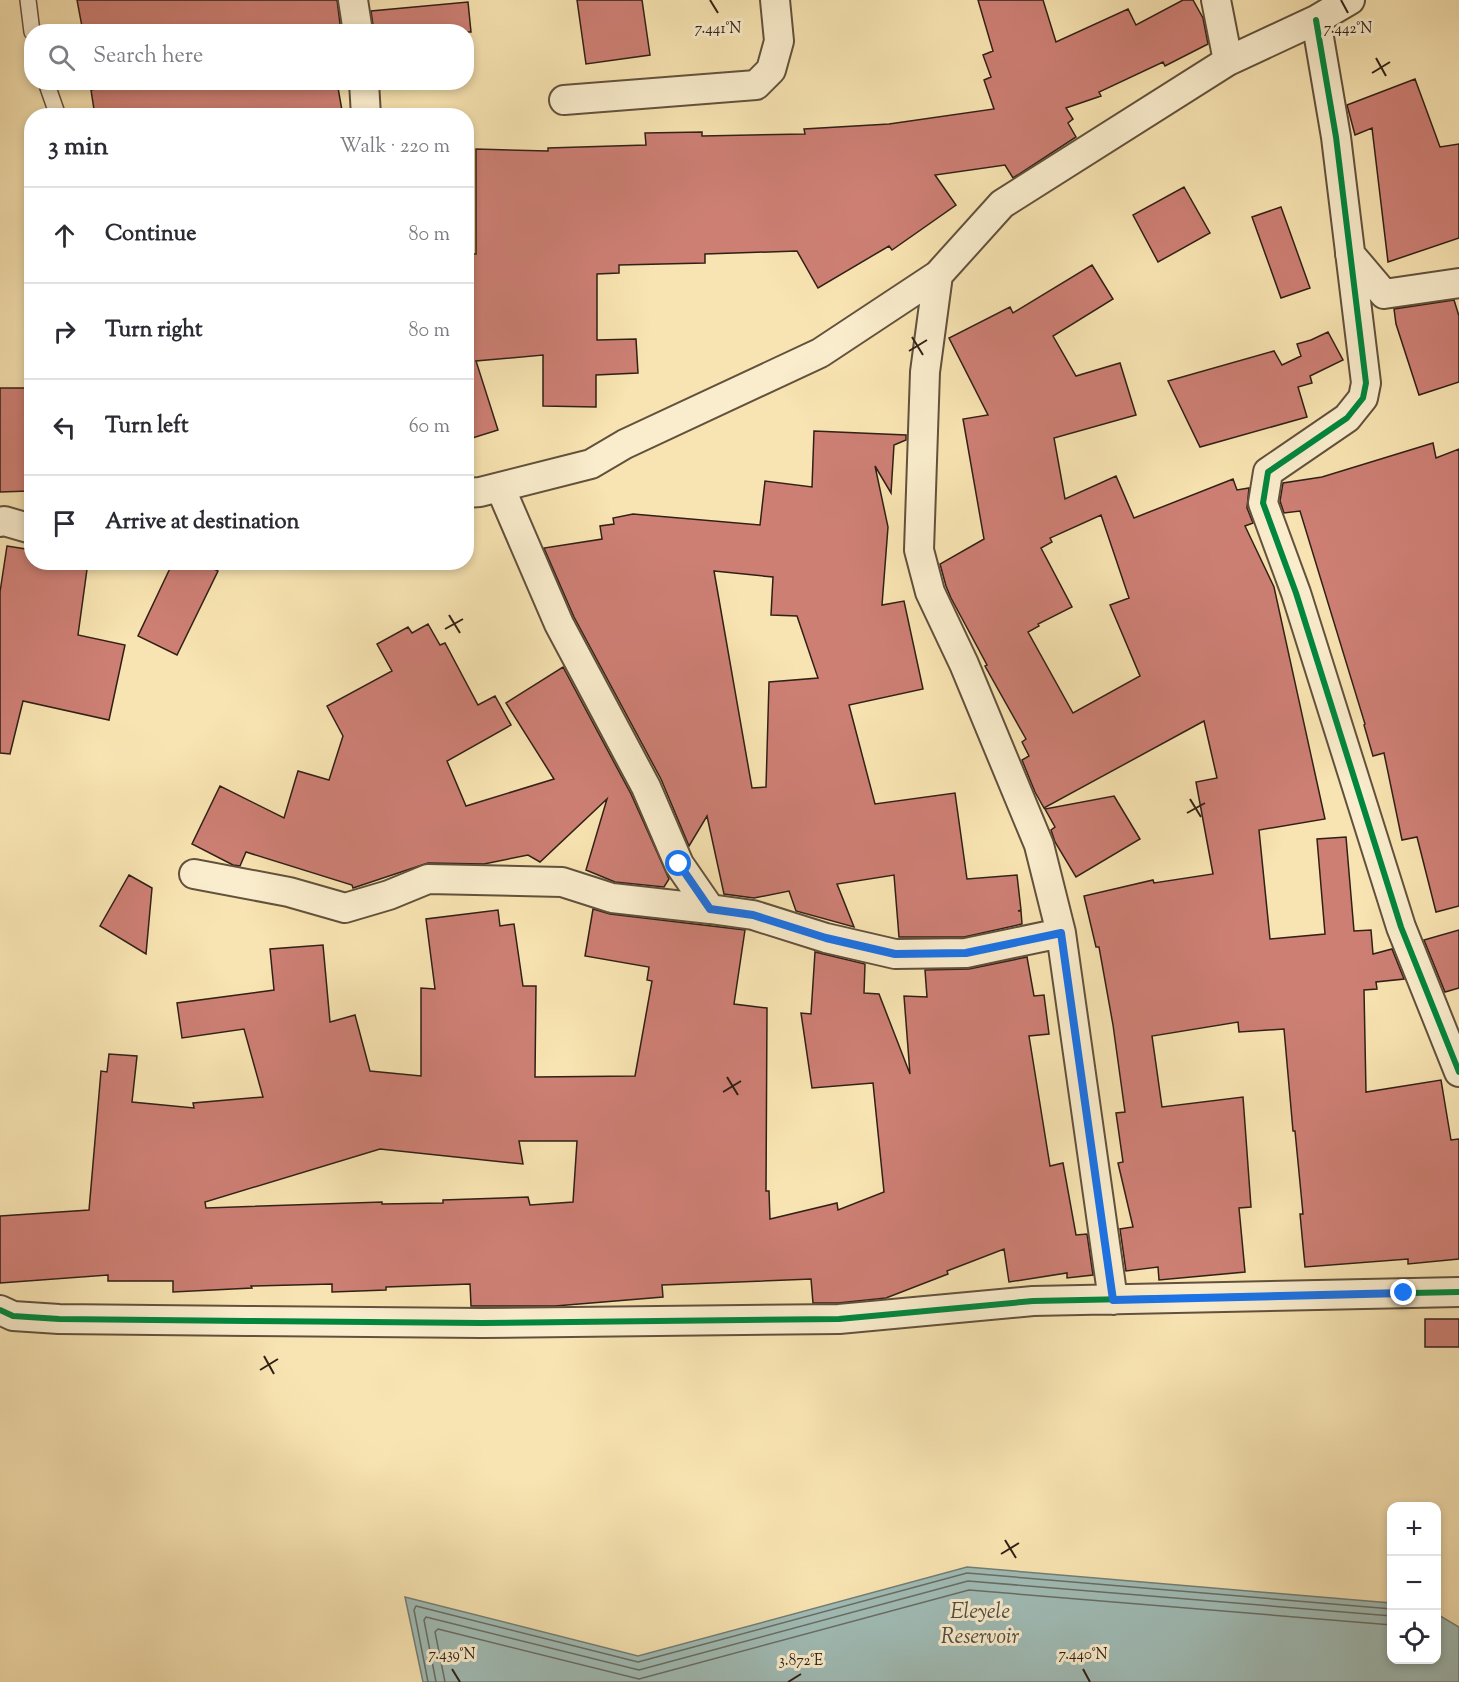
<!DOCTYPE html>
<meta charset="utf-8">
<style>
:root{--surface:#fff;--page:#f2f2f3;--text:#2b2b33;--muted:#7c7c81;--line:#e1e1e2}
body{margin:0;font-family:"Sorts Mill Goudy",serif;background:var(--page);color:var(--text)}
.controls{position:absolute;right:18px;bottom:18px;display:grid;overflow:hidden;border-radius:12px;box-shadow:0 3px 9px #0003}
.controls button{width:54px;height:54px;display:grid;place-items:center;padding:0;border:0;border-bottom:2px solid var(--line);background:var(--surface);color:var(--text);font:30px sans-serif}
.stop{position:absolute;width:18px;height:18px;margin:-14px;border:4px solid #1a73e8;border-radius:50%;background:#fff}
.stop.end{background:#1a73e8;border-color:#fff;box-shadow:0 2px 6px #0008}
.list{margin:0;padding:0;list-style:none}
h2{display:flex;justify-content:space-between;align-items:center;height:78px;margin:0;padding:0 24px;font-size:26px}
h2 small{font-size:20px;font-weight:400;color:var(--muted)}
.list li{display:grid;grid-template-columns:39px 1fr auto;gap:18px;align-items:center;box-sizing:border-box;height:96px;padding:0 24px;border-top:2px solid var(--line)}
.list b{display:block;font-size:22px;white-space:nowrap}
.list em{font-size:20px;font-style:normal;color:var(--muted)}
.icon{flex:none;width:33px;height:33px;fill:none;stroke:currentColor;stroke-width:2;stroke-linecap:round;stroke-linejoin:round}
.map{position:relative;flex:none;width:1459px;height:1682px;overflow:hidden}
.search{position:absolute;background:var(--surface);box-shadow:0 3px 9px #0003;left:24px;top:24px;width:450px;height:66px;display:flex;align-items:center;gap:15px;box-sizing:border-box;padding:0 21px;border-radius:24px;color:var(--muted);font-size:22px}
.panel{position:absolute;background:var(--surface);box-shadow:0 3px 9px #0003;left:24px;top:108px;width:450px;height:462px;border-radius:24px}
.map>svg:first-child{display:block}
.water{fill:#a0bcb6;stroke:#737e76;stroke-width:1.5}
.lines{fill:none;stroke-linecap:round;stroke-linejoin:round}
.shore{stroke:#686e66;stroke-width:1.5}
.building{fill:#cd7f74;stroke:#302016;stroke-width:1.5;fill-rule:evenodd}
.lane-casing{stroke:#62513d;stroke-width:18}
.street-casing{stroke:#62513d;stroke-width:32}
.lane{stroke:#faedcd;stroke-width:15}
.street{stroke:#faedcd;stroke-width:28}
.cycleway-casing{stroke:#faedcd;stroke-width:10}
.cycleway{stroke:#00873e;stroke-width:6}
.route{stroke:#1a73e8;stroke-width:8}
.ticks{fill:none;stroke:#302016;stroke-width:2}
.labels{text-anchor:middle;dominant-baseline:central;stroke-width:6;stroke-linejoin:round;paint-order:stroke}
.water-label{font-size:22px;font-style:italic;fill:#524f46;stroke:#faedcd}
.ticks-label{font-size:15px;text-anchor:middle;fill:#302016;stroke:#faedcd;stroke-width:6;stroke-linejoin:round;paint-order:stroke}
</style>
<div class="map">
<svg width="1459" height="1682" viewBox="0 0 1459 1682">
<rect width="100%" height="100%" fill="#f8e4b2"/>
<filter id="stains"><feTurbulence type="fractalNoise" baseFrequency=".00333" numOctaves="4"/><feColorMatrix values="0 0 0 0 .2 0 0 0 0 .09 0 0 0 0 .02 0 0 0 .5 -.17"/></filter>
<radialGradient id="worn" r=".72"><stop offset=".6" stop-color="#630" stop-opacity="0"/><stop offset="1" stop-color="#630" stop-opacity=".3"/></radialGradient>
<path class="water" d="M967,1567l424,36 1,57h44l1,-46 22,13v55h-1036l-18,-85 233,59z"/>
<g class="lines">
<path class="shore" d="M428,1682l-14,-72 2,-4 222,56 329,-89 425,36
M436,1682l-12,-62 2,-3 213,53 329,-89 424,35
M445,1682l-10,-50 3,-3 201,50 330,-89 423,35"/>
</g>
<path class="building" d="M77,0h260l4,32h-258z
M577,0h65l8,55 -64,9z
M978,0h65l13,42 72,-33 8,16 47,-25h10l10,18 5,26 -43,22 -2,-4 -64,30 2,4 -35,12 7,11 -5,4 8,14 -63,41 -8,-13 -70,10 21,30 -64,45 -3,-4 -71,42 -21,-37 -92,3v9l-86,2v8l-22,1v66l39,-1 2,34 -42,2v32l-53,-1v-51l-67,6 22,69 -32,10v-186h10v-105l72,2v-3l98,-3 -1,-12 57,-1v4l103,-2 -1,-5 85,-5 105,-15 -10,-29 7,-3 -8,-22 10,-4z
M468,2l3,30h-97l-3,-21z
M1415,79l25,68 19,-3v94l-71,24 -16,-134 -17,7 -8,-30z
M132,82h205l6,34h-248l-4,-26z
M1184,187l26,46 -52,29 -25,-47z
M1281,207l29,81 -29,10 -29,-81z
M1092,265l21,34 -60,37 23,40 44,-13 16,52 -82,23 11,61 51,-23 18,42 99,-39 4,11 12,-2 -2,20 6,15 -8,3 29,61 51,232 -66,11 11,109 55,-5 -8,-95 29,-2 8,94 17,-1 2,24 19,-5 12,30 -28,3 1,7 -13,1 2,102 75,-12 10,60 8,-1v120l-51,5v-5l-103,8 -5,-53h3l-8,-83h-2l-9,-102 -45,3 -1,-10 -86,14 10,71 81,-10 8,110 -12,1 6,64 -86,8 -1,-13 -32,4 -6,-42 13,-2 -15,-64 5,-1 -7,-49 9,-1 -12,-87 -14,-78h-3l-12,-51 69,-16 1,3 59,-9 -17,-92 21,-4 -13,-57 -160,87 -9,-16 -13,-32 7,-4 -7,-14 4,-3 -41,-73 2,-1 -36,-67 -5,-12 -6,-22 44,-25 -21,-120 25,-4 -39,-77 61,-31 3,6zM1101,515l28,83 -19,7 30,71 -67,37 -45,-81 11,-6 -1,-2 34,-17 -31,-59 11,-6 -2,-4z
M1454,300l5,16v66l-40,13 -23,-71 -2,-15z
M1328,332l15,28 -33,16 2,7 -14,4 9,30 -107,30 -32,-66 106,-30 8,14 19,-9 -4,-12 14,-4z
M0,388h32v58l-4,-1 1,46 -29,1z
M814,431l92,4v5l-12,5 -3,48 -16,-27 13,61 -6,78 22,-4 19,88 -74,16 26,99 80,-11 12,86 50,-4 4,35 -3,1h3l1,13 -58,13h-65l-5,-62 -57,9 17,43 -58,-16 -7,-20 -35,7 -30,-4 -17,-78 -18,30 -28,-67 -87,-162 -30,-69 58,-9 -2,-13 14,-2 -1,-6 20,-4 127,11 5,-44 47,6zM714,571l59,6 -2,38 26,1 21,62 -49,4 -3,105 -14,1z
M1433,443l3,15 23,-9v457l-23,6 -19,-75 -15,3 -18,-87 -11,3 -9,-31 1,-1 -65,-213 -16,2 -4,-12 3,-18 39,-6z
M7,546l25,4v12h56l-10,73 47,10 -16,75 -86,-19 -13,53 -10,-1v-161z
M173,562h28l17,9 -41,84 -39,-19z
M428,624l12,21 5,-2 33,62 17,-9 16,29 -64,36 19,45 88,-27 -48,-76 57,-36 68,127 38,85 -5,8 -49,-5 -29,-12 21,-71 -67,63 -12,-7 -44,9 -56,-1 -75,25 -1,-3 -106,-33 -6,14 -7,-1 -41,-21 28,-58 64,32 14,-47 31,9 14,-44 -16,-30 65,-35 -15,-27 31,-17 4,6z
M1114,796l26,43 -64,38 -21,-35 -4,-12 4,-3 -10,-18z
M129,875l23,13 -6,66 -46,-28z
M593,909l17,5 135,16 -11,74 33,4 -1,183h3l1,28 67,-16 1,7 46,-18 -11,-109 -61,5 -11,-75 10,1 4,-62 50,12 -1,29 15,1 31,80 -6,-78 23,1 -2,-27 44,-1 58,-12 7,39 10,-1 5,39 -20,2 21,130 13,-3 13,72 11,-1 6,41 -26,3v-5l-58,9 -5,-33 -57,22 1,3 -62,24 -48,5h-25l-2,-24 -149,6 1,12 -108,9h-84l-1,-22 -84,3v3l-54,2v-8l-81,2 1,2 -79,4v-11h-65v-6l-108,8v-67l89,-6 12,-139 6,1 2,-18 28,2 -5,46 62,6 -1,-5 70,-6 -19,-68 -62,9 -5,-35 97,-13 -4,-41 53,-4 7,77 25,-7 15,56 51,5v-88l14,1 -9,-70 72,-9 2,16 14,-2 9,62h13l-1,91 100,-1 17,-95 -5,-1 2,-13 -64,-11zM519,1141h58l-4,61 -43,3 -2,-8 -85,3v3l-61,1v-2l-176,6 -1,-6 175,-53 143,15z
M1459,930v58l-14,4 -21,-52z
M1425,1319h34v28h-34z"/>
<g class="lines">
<g class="lane-casing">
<path id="lane" d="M28,0l4,32
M46,82l12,34"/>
</g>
<g class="street-casing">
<path id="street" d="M353,0l5,32
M1216,0l12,61
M1316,20l20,117 30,246 -3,15 -16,20 -79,54 -5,31 33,90 105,334 58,145
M364,82l2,34
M564,100l192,-15 15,-15 8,-29 -4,-41
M1350,254l34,40 75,-11
M938,275l-13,97 -6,178 11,42 34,72 75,181 22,88 52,367
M500,487l59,137 87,163 33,77 31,45 43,6 73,23 69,16 71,-1 95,-20
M466,493l14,-1 111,-28 34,-20 195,-91 118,-78 64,-71 226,-143 88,-41 34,-20
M0,522l4,-1 28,8
M194,874l95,18 56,16 44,-13 39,-16 134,3 50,16 98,11
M0,1310l13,6 46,3 188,2 235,2 357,-4 194,-18 426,-9"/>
</g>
<use href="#lane" class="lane"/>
<use href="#street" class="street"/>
<g class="cycleway-casing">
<path id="cycleway" d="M1316,20l20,117 30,246 -3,15 -16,20 -79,54 -5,31 33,90 105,334 58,145
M0,1310l13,6 46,3 188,2 235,2 357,-4 194,-18 426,-9"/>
</g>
<use href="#cycleway" class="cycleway"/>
</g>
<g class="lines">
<path class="route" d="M679,864l31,45 43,6 73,23 69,16 71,-1 95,-20 52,367 291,-7"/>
</g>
<path class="ticks" d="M710,0l8,13M1341,0l7,13M1376,58l10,18M1372,73l18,-11M912,337l11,18M909,351l18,-11M449,615l11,18M445,629l18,-10M1190,799l11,18M1187,813l18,-10M727,1077l11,18M723,1092l18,-11M264,1356l10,18M260,1370l18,-11M1005,1540l11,18M1001,1554l18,-11M452,1669l8,13M1083,1669l7,13M788,1682l13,-8"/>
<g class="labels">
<g class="water-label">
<text x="980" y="1613">Eleyele<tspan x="980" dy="25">Reservoir</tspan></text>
</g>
</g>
<g class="ticks-label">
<text x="718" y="33">7.441°N</text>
<text x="1348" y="33">7.442°N</text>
<text x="452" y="1659">7.439°N</text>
<text x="1083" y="1659">7.440°N</text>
<text x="801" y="1665">3.872°E</text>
</g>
<rect width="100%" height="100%" filter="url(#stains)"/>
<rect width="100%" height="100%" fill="url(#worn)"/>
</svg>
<div class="controls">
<button>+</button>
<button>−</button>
<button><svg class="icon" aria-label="locate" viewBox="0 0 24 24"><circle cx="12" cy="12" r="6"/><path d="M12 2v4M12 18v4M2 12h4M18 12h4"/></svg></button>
</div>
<div class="stop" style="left:679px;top:864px"></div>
<div class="stop end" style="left:1404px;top:1293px"></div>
<div class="search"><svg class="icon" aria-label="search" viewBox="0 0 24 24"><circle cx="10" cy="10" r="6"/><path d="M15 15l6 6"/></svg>Search here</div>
<section class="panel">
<h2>3 min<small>Walk · 220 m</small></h2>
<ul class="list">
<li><svg class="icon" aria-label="ahead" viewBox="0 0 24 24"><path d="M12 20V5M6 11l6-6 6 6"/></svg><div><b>Continue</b></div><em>80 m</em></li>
<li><svg class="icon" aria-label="right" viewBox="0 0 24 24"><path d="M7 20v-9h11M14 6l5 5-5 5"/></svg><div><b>Turn right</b></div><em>80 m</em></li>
<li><svg class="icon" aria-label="left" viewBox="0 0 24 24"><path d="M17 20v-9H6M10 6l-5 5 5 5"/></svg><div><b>Turn left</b></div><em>60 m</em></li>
<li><svg class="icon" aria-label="arrive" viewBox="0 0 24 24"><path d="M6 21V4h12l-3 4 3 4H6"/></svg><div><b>Arrive at destination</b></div></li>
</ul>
</section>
</div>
